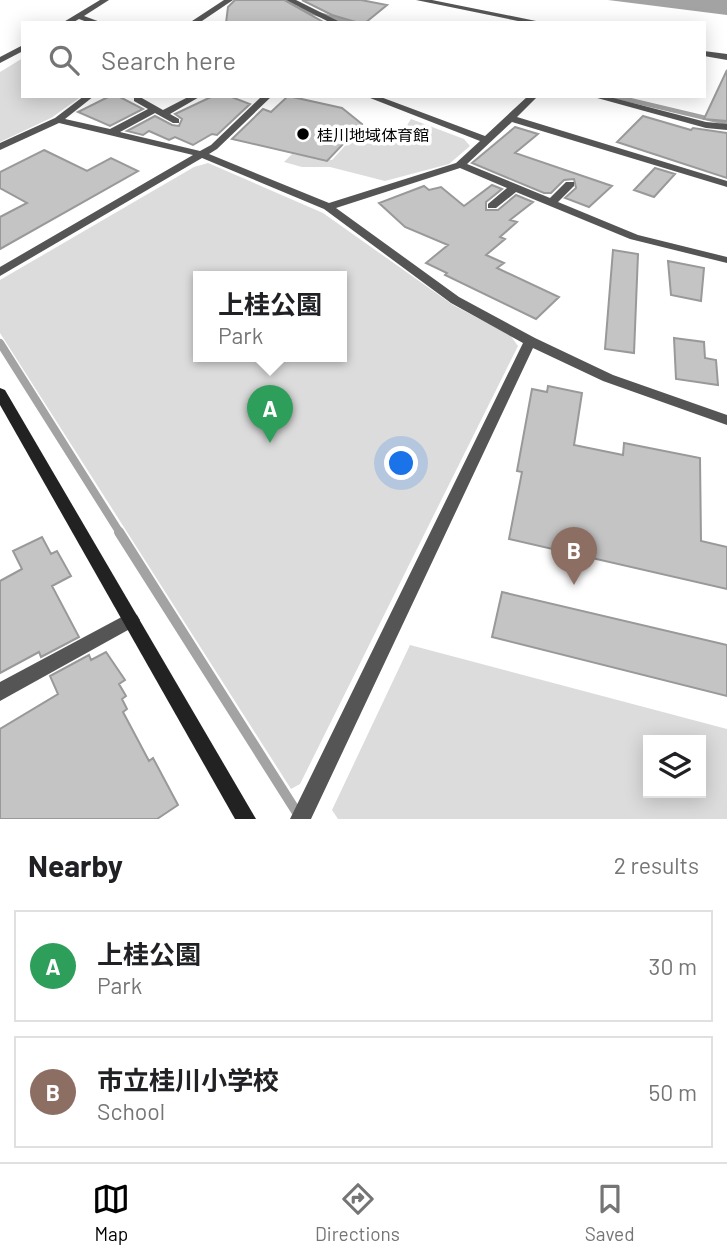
<!DOCTYPE html>
<meta charset="utf-8">
<style>
:root{--surface:#fff;--page:#f6f6f6;--text:#202124;--muted:#757577;--line:#e0e0e0;--accent:#000}
body{margin:0;font-family:Barlow,"Noto Sans JP",sans-serif;background:var(--page);color:var(--text)}
.controls{position:absolute;right:21px;bottom:21px;display:grid;overflow:hidden;border-radius:0px;box-shadow:0 4px 18px #0003}
.controls button{width:63px;height:63px;display:grid;place-items:center;padding:0;border:0;border-bottom:2px solid var(--line);background:var(--surface);color:var(--text);font:35px sans-serif}
.you{position:absolute;left:402px;top:464px;width:24px;height:24px;margin:-18px;border:5px solid #fff;border-radius:50%;background:#1a73e8;box-shadow:0 0 0 10px #1a73e833}
.badge{display:grid;place-items:center;width:46px;height:46px;border-radius:50%;background:var(--accent);color:#fff;font-size:23px;font-weight:700}
.pin{position:absolute;translate:-50% -58px;filter:drop-shadow(0 2px 4px #0008)}
.pin::after{content:'';position:absolute;top:37px;width:24px;height:21px;background:inherit;clip-path:polygon(0 0,100% 0,50% 100%)}
.popup{position:absolute;left:193px;top:271px;width:154px;height:91px;box-sizing:border-box;display:grid;place-content:center;border-radius:0px;background:var(--surface);filter:drop-shadow(0 2px 5px #0005);font-size:23px;white-space:nowrap;color:var(--muted)}
.popup b{font-size:26px;color:var(--text)}
.popup::after{content:'';position:absolute;left:50%;top:100%;margin-left:-14px;border:14px solid transparent;border-top-color:var(--surface)}
.list{margin:0;padding:0;list-style:none}
h2{display:flex;justify-content:space-between;align-items:center;height:91px;margin:0;padding:0 28px;font-size:30px}
h2 small{font-size:23px;font-weight:400;color:var(--muted)}
.list li{display:grid;grid-template-columns:46px 1fr auto;gap:21px;align-items:center;box-sizing:border-box;height:112px;margin:0 14px 14px;padding:0 14px;border:2px solid var(--line);border-radius:0px}
.list b{display:block;font-size:26px;white-space:nowrap}
.list p{margin:0;font-size:23px;white-space:nowrap;color:var(--muted)}
.list em{font-size:23px;font-style:normal;color:var(--muted)}
.icon{flex:none;width:38px;height:38px;fill:none;stroke:currentColor;stroke-width:2;stroke-linecap:round;stroke-linejoin:round}
.map{position:relative;flex:none;width:727px;height:819px;overflow:hidden}
.search{position:absolute;background:var(--surface);box-shadow:0 4px 18px #0003;left:21px;right:21px;top:21px;height:77px;display:flex;align-items:center;gap:18px;box-sizing:border-box;padding:0 24px;border-radius:0px;color:var(--muted);font-size:26px}
.sheet{height:343px;background:var(--surface)}
nav{display:flex;justify-content:space-around;align-items:center;box-sizing:border-box;height:98px;border-top:2px solid var(--line);background:var(--surface);font-size:19px;color:var(--muted)}
nav a{display:grid;justify-items:center;gap:4px}
nav .on{color:var(--accent)}
.map>svg:first-child{display:block}
.green{fill:#dcdcdc;fill-rule:evenodd}
.water{fill:#a3a3a3}
.lines{fill:none;stroke-linecap:round;stroke-linejoin:round}
.stream-far2{stroke:#a3a3a3;stroke-width:4.5}
.stream-far1{stroke:#a3a3a3;stroke-width:8}
.stream{stroke:#a3a3a3;stroke-width:10}
.building{fill:#c4c4c4;stroke:#999;stroke-width:2}
.street{fill:#555;fill-rule:evenodd}
.secondary{fill:#222;fill-rule:evenodd}
.poi-dot{fill:#000;stroke:#fff;stroke-width:2.5}
.labels{text-anchor:middle;dominant-baseline:central;stroke-width:7;stroke-linejoin:round;paint-order:stroke}
.far-poi-label{font-size:16px;fill:#000;stroke:#fff;text-anchor:start}
</style>
<div class="map">
<svg width="727" height="819" viewBox="0 0 727 819">
<rect width="100%" height="100%" fill="#fff"/>
<path class="green" d="M23,58v38h59l-31,22 -51,24v-70z
M411,119l53,20 6,7 -21,18 -64,17 -55,-14h-28l-18,-5 8,-8 40,6 30,-33 38,9z
M208,163l115,50 130,92 57,30 8,11 -218,438 -9,5 -291,-456v-53l194,-113zM198,277h144v80h-144z
M410,645l317,84v90h-389l-6,-9zM648,740h53v53h-53z"/>
<path class="water" d="M608,0h119v15z"/>
<g class="lines">
<path class="stream-far2" d="M280,0l19,9 52,14
M613,96l114,27"/>
<path class="stream-far1" d="M0,343l120,190"/>
<path class="stream" d="M119,532l182,287"/>
</g>
<path class="building" d="M235,0h49l41,23h-99l2,-16z
M302,0h59l26,5 -22,18h-6l-27,-8z
M727,70v51l-23,-2z
M110,96h8l25,13 -33,17 -32,-14z
M213,96h16l21,8 -33,31 -5,-1 -19,11 -18,-8 -6,3 -20,-9 -6,4 -16,-4 28,-15 17,9 7,1 3,-7 -7,-5z
M288,96l54,12 20,16 -35,37 -95,-22 31,-30 8,3z
M643,116l48,14 2,-2 34,5v45l-110,-36z
M515,127l23,7 -23,19 97,33 -23,21 -24,-9 11,-10 -2,-9 -10,1 -13,13h-7l-72,-30z
M44,150l43,21 24,-13 27,13 -138,78v-32l27,-14 -27,-15v-16z
M655,168l20,6 -21,23 -20,-7z
M492,185l10,4 -16,13v8h12l18,-15 17,7 -23,18 7,2 -17,15 5,2 -19,16 18,8 -7,5 62,29 -23,22 -91,-44 2,-2 -21,-10 22,-18 -43,-18 -26,-24 45,-17 5,4 12,-3 23,19z
M613,250l25,4 -4,99 -29,-4z
M668,261l36,7 -3,33 -30,-6z
M674,338l30,4 1,16 11,2 2,25 -42,-6z
M548,386l34,7 -8,52 49,10 1,-12 76,15 1,83 26,6v42l-218,-50 13,-67 -5,-1 15,-82 15,3z
M42,537l9,17 6,-3 14,25 -19,10 27,51 -38,20 -2,-5 -39,21v-92l22,-12 -9,-18z
M502,592l225,53v51l-235,-59z
M106,652l19,28 -6,4 7,12 -4,3 5,10 -4,3 26,49 4,-3 25,47 -21,14h-157v-90l58,-35 -8,-18 39,-21 2,5z"/>
<g class="lines">
<path class="street" d="M100,0h9l-25,16 19,7h-13l-11,-4 -7,4h-10z
M224,0h9l-34,23h-10z
M286,0h10l46,23h-11z
M416,0h16l114,23h-18z
M23,45v6l-23,12v-6z
M704,51l23,3v6l-23,-4z
M84,96h10l-29,23 45,10 38,-20 -14,-8v-4h6l23,13 27,-14h11l-31,18 9,5v4h-6l-18,-10 -35,19 80,19 11,-6 51,-49h10l-55,53 -8,5 120,49 127,-40 24,-22 -115,-45h13l107,40 43,-40h10l-21,21 210,64v6l-215,-65 -45,42 83,34 16,-16h8v4l-16,16 80,33 89,22v6l-97,-24 -114,-47 -20,16h-8v-4l19,-16 -47,-20 -124,40 123,89 76,41 78,37 114,40v10l-124,-44 -70,-33 -222,471h-21l233,-476 -72,-40 -127,-94 -122,-51 -202,118v-9l193,-112 -134,-32 -59,27v-7l55,-25z
M590,96h16l100,26 21,2v6l-21,-2z
M131,612l6,3 3,5 -3,5 -137,76v-19z"/>
<path class="secondary" d="M0,388l5,2 251,429h-21l-235,-414z"/>
</g>
<circle class="poi-dot" cx="303" cy="134" r="7"/>
<g class="labels">
<g class="far-poi-label">
<text x="317" y="134">桂川地域体育館</text>
</g>
</g>
</svg>
<div class="controls">
<button><svg class="icon" aria-label="layers" viewBox="0 0 24 24"><path d="M12 4l9 5-9 5-9-5zM3 14l9 5 9-5"/></svg></button>
</div>
<div class="you"></div>
<div class="pin badge" style="left:270px;top:443px;background:#2e9e5b">A</div>
<div class="popup"><b>上桂公園</b>Park</div>
<div class="pin badge" style="left:574px;top:585px;background:#8d6e63">B</div>
<div class="search"><svg class="icon" aria-label="search" viewBox="0 0 24 24"><circle cx="10" cy="10" r="6"/><path d="M15 15l6 6"/></svg>Search here</div>
</div>
<section class="sheet">
<h2>Nearby<small>2 results</small></h2>
<ul class="list">
<li><span class="badge" style="background:#2e9e5b">A</span><div><b>上桂公園</b><p>Park</p></div><em>30 m</em></li>
<li><span class="badge" style="background:#8d6e63">B</span><div><b>市立桂川小学校</b><p>School</p></div><em>50 m</em></li>
</ul>
</section>
<nav>
<a class="on"><svg class="icon" aria-label="map" viewBox="0 0 24 24"><path d="M3 6l6-2 6 2 6-2v14l-6 2-6-2-6 2zM9 4v14M15 6v14"/></svg>Map</a>
<a><svg class="icon" aria-label="directions" viewBox="0 0 24 24"><path d="M12 3l9 9-9 9-9-9zM9 14v-3h6M13 9l2 2-2 2"/></svg>Directions</a>
<a><svg class="icon" aria-label="saved" viewBox="0 0 24 24"><path d="M7 4h10v16l-5-4-5 4z"/></svg>Saved</a>
</nav>
